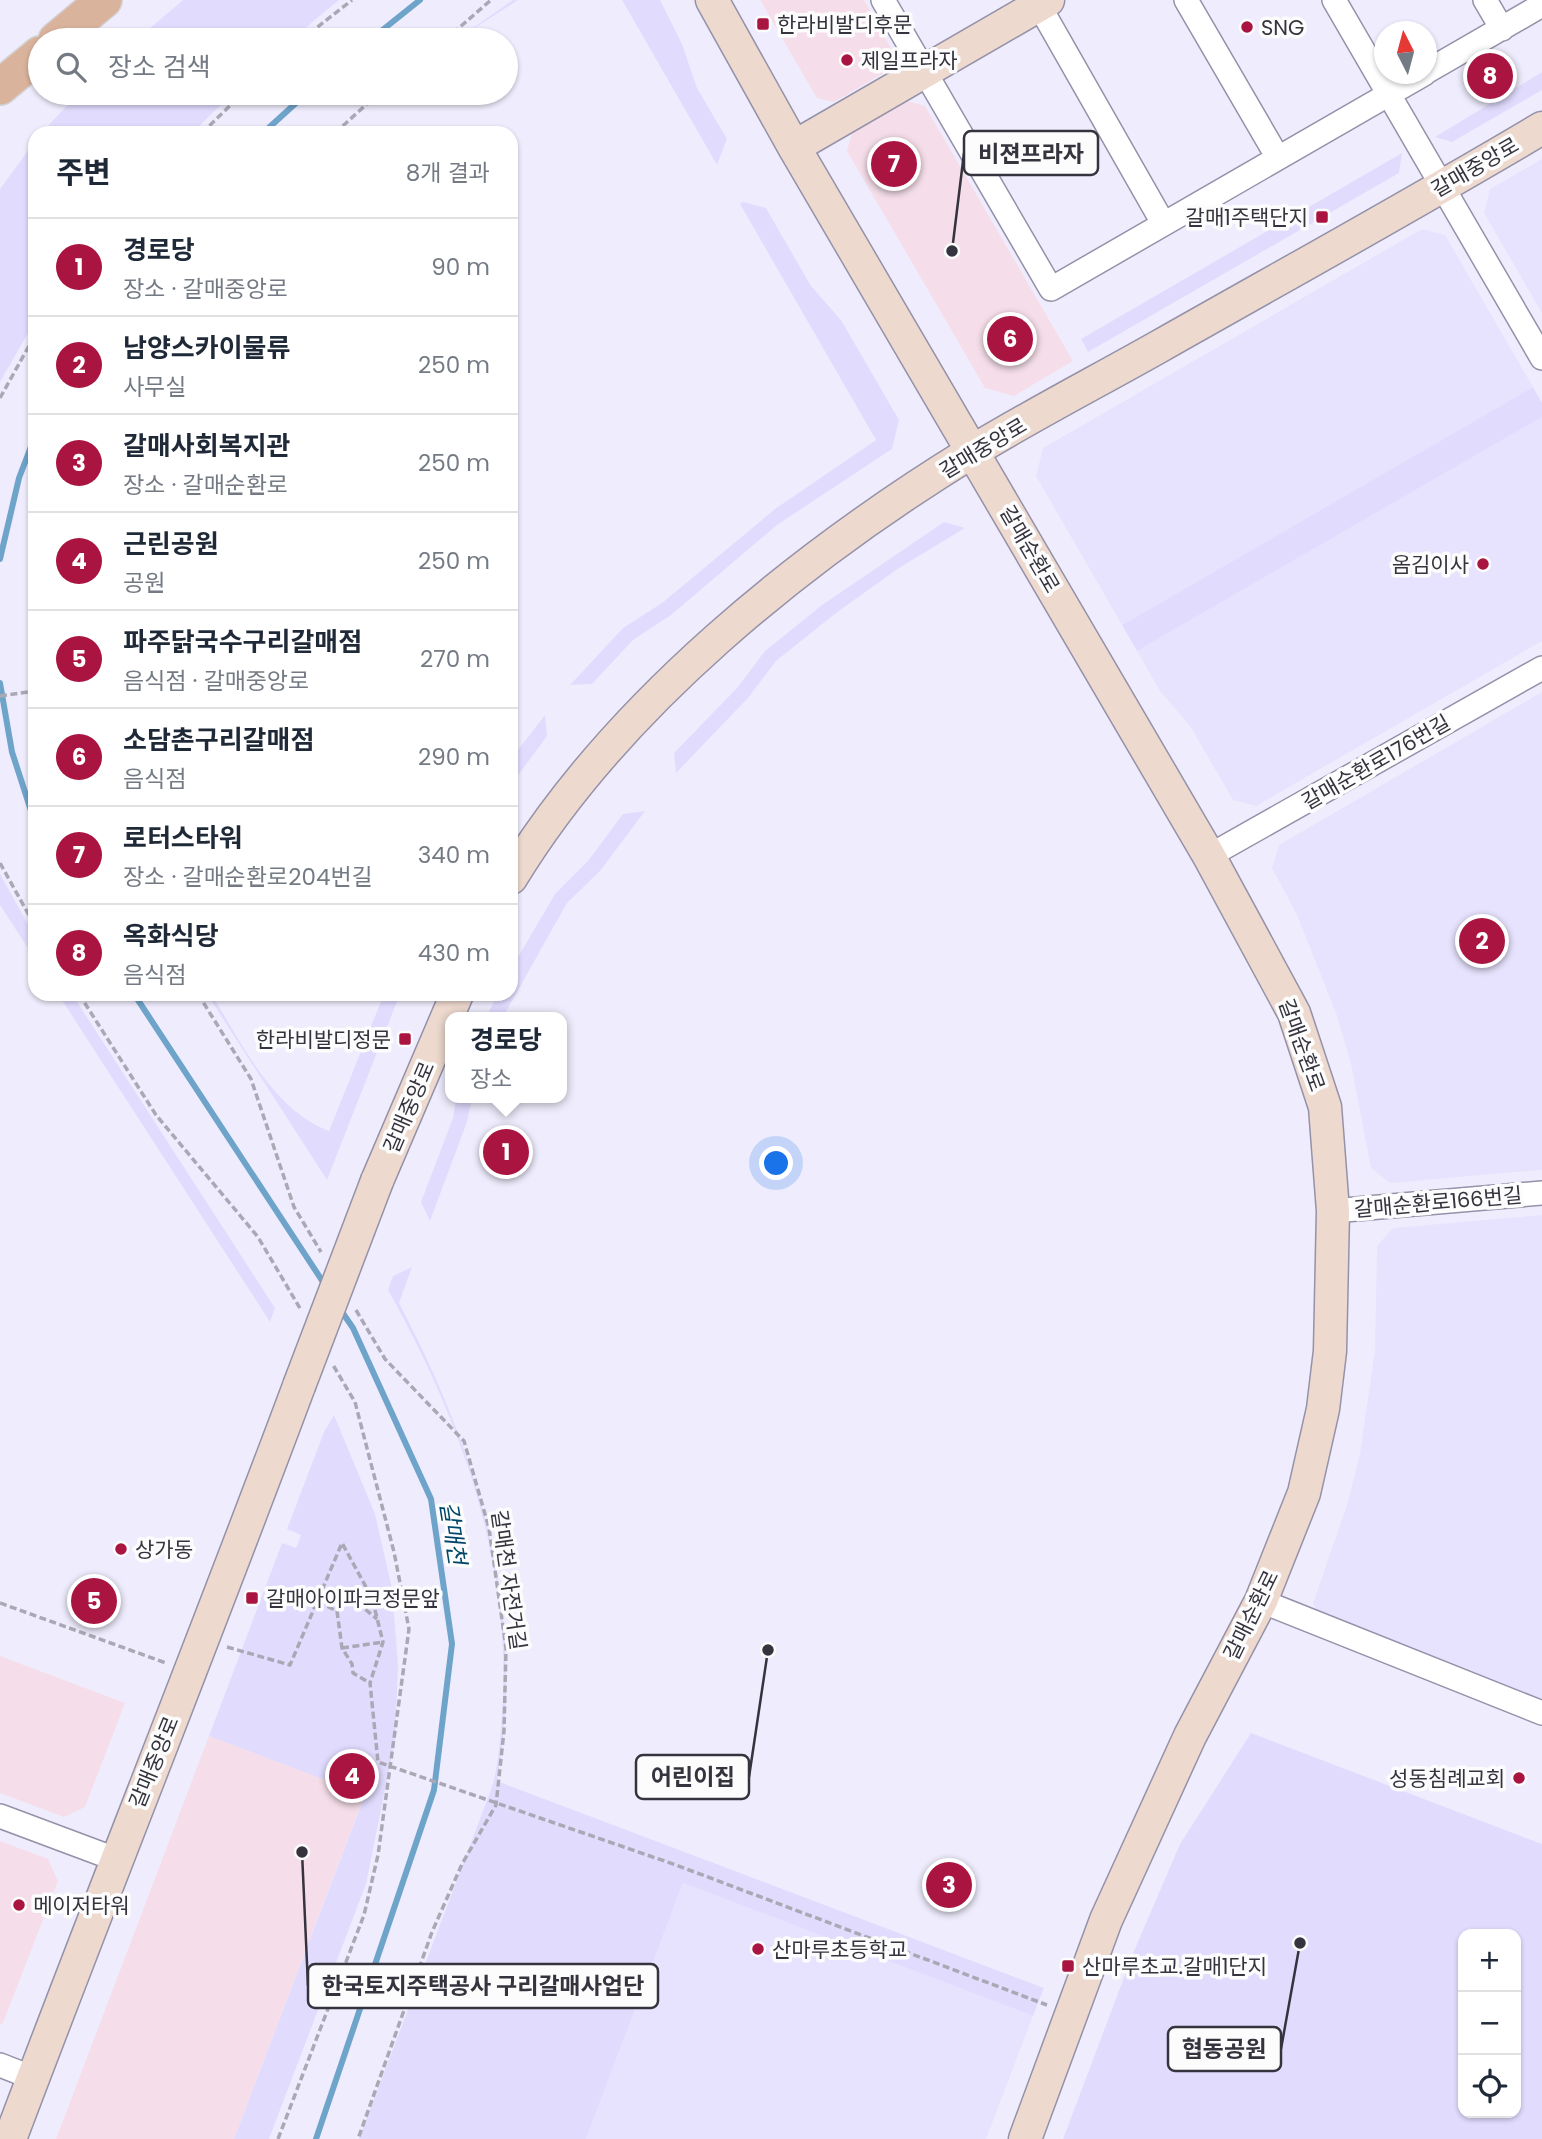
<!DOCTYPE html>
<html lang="ko">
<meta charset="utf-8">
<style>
:root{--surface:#fff;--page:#f2f2f3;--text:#1f2937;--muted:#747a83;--line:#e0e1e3;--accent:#a91441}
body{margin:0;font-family:Poppins,"Noto Sans KR",sans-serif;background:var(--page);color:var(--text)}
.controls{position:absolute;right:21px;bottom:21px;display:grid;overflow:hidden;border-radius:14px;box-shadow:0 2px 5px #0004}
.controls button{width:63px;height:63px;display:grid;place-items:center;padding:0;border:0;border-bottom:2px solid var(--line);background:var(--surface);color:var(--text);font:35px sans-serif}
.compass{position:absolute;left:1374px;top:21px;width:63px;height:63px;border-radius:50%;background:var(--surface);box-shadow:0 2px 5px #0004;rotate:354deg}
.you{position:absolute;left:777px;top:1164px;width:24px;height:24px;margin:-18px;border:5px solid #fff;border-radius:50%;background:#1a73e8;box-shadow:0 0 0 10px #1a73e833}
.badge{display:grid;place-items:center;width:46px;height:46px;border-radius:50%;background:var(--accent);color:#fff;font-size:23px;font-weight:700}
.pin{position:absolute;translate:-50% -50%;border:4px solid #fff;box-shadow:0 2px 7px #0006}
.popup{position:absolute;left:445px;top:1012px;width:122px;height:91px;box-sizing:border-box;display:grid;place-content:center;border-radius:14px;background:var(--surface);filter:drop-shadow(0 2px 5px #0005);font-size:23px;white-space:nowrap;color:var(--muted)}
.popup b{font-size:26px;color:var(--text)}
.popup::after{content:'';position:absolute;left:50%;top:100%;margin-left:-14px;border:14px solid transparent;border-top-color:var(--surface)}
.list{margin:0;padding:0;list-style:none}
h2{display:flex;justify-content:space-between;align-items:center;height:91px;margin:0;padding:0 28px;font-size:30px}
h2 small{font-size:23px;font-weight:400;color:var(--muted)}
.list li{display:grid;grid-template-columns:46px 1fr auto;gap:21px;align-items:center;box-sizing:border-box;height:98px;padding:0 28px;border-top:2px solid var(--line)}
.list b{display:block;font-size:26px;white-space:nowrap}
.list p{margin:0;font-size:23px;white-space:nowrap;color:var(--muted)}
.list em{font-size:23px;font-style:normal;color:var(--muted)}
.icon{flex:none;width:38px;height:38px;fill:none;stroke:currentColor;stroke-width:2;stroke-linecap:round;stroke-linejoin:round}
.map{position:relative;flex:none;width:1542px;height:2139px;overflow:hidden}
.search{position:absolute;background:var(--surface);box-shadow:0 2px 5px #0004;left:28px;top:28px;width:490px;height:77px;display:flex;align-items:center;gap:18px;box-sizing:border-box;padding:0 24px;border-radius:38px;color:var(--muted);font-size:26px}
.panel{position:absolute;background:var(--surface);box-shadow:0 2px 5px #0004;left:28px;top:126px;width:490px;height:875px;border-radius:21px}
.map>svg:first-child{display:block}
.commercial{fill:#f5dee9}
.built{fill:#e7e3fe}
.green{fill:#e1dcfe;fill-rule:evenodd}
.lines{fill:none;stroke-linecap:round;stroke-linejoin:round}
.stream{stroke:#6fa4ca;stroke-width:6}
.street-casing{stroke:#9491a9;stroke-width:26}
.secondary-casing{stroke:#9491a9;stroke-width:35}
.primary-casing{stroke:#d3d2d4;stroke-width:38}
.path{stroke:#aaa8b5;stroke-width:3.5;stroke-dasharray:7 3.5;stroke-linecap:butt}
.street{stroke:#fff;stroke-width:23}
.secondary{stroke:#edd9ce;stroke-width:32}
.primary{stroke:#dab39d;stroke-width:35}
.secondary-bridge-casing{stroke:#9491a9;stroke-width:35;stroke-linecap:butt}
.secondary-bridge{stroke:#edd9ce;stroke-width:32}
.poi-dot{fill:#a91441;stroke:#fcfcfc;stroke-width:2.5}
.labels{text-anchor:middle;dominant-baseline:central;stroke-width:7;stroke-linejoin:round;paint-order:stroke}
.poi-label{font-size:21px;fill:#35333d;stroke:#fcfcfc;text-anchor:start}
.street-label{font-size:21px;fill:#35333d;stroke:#fcfcfc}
.water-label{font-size:23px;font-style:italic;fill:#00466b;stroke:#fcfcfc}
.leader{fill:none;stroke:#35333d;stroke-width:2.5}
.callout-dot{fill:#35333d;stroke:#fcfcfc;stroke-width:2.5}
.callout{fill:#fcfcfc;stroke:#35333d;stroke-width:2.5}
.callout-label{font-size:23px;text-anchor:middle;font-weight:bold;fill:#35333d}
</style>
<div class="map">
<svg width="1542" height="2139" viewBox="0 0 1542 2139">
<rect width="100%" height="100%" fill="#efedfd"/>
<path class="commercial" d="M760,0h104l30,53 -5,17 -55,32 -17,-4z
M908,101l17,5 148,255 -59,35 -29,-8 -138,-237 5,-18z
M0,1656l125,47 -40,104 -21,10 -64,-24z
M209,1736l156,58 -131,345h-178z
M0,1841l48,18 10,22 -55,142 -3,2z"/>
<path class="built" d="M1542,159v154l-58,-100 6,-24z
M1422,229l23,6 88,152 -411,238 -86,-149 7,-28z
M1542,417v224l-286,165 -23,-6 -43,-74 -30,-35 -23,-40z
M1542,692v478l-152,13 -19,-15 -20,-104 -15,-51 -39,-98 -25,-47 7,-23z
M1542,1215v487l-223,-85 -6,-14 34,-98 13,-51 15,-104 2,-104 16,-18z
M683,1883l350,133 -47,123h-400z"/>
<path class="green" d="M183,0h156l-48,40h-155z
M513,0h5l-62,40z
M622,0h38l22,44 15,44 30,51 -10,26z
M1542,72v18l-90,52 -17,-5z
M79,93h154l-41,40h-151z
M35,141v180l-35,61v-193z
M1402,153l-3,20 -311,179 -7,-13z
M743,202l23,6 45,78 30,34 58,100 -7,29 -115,76 -106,90 -38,25 -41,44 -22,1 53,-57 39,-25 113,-94 101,-69 -136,-236z
M1533,387l9,16v14l-405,234 -15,-26z
M944,522l21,6 -66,40 -63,45 -60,48 -28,37 -72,75 -2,-20 63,-65 28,-37 57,-46z
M545,715l2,21 -36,49v-26z
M645,811l-45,60 -33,32 -64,114h-17l12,-23h13v-25l44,-75 33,-33 35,-47z
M0,874l35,63v22l-35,-54z
M58,994h14l203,314 -5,14z
M207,994h4c32,50 60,114 118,137l55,-137h16l-73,186z
M456,1098h16l-5,24 -37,99 -9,-19 32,-84z
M412,1267l-13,36c78,148 129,309 98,478l547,207 -11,28 -350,-133 -97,256h-227l133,-352c8,-28 9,-59 11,-89 6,-146 -45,-283 -115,-408l5,-14z
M334,1415l41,99 17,74 6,77 -3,75 -29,144 -97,255h-35l131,-344 -156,-59 73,-193 14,5 5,-13 -14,-6 37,-97z
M1251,1733l291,111v295h-479l71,-188 46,-107zM1463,1934h53v179h-53z"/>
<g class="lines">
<path class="stream" d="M370,40l50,-40
M263,133l44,-40
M0,559l19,-81 16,-42
M0,683l12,69 23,71
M134,994l193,294
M316,2139l118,-349 18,-146 -21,-145 -78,-171 -13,-19"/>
<g class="street-casing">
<path id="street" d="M883,0l168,289 373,-215
M1036,0l127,223
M1186,0l92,158
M1334,0l208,358
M1485,0l17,29
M1426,72l116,-67
M1209,856l333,-188
M1333,1211l209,-18
M1261,1601l281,112
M0,1816l115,43
M0,2065l33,13"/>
</g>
<g class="secondary-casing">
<path id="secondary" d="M712,0l82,147 415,709 85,157 31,94 8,104 -3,140 -7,58 -19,84 -43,108 -71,135 -84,184 -81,219
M794,147l254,-147
M511,878c105,-173 291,-322 462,-427 61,-37 125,-70 187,-105 127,-72 256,-143 382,-218
M377,1181l80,-187
M10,2139c95,-252 195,-501 289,-753"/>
</g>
<g class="primary-casing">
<path id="primary" d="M56,40l48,-40
M0,87l40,-33"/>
</g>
<path class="path" d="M301,40l51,-40
M445,40l46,-40
M202,133l41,-40
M335,133l44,-40
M0,398l35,-63
M0,696l35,-5
M0,863l35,63
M79,994l77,121 102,122 43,73
M198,994l53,85 43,128 27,45
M356,1310l29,49 79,82 25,87 17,120 -2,83 -8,74 -34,59 -30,68 -74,207
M318,1602l19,9 5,37 10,16 1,9 17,10
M0,1603l166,60
M337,1611l11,-16 29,24
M227,1647l63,18 52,-122 30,55 11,44 -13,41 8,79 298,103 371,140
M342,1648l41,-6
M278,2139l86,-224 14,-60 31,-226 -15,-77 -39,-150 -22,-37"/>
<use href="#street" class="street"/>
<use href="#secondary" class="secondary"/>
<use href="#primary" class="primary"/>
<g class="secondary-bridge-casing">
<path id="secondary-bridge" d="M299,1386l78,-205"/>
</g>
<use href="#secondary-bridge" class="secondary-bridge"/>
</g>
<g class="poi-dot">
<rect x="756" y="17" width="14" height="14" rx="3.5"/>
<circle cx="1247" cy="27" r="7"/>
<circle cx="847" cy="60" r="7"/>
<rect x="1315" y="210" width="14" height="14" rx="3.5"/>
<circle cx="1483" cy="564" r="7"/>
<rect x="398" y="1032" width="14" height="14" rx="3.5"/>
<circle cx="121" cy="1549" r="7"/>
<rect x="245" y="1591" width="14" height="14" rx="3.5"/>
<circle cx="1519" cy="1778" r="7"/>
<circle cx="19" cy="1905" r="7"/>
<circle cx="758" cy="1949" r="7"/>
<rect x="1061" y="1959" width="14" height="14" rx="3.5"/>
</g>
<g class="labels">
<g class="poi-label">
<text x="777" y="24">한라비발디후문</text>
<text x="1261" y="27">SNG</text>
<text x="861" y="60">제일프라자</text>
<text x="1308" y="217" text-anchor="end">갈매1주택단지</text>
<text x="1469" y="564" text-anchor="end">옴김이사</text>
<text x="391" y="1039" text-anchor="end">한라비발디정문</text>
<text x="135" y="1549">상가동</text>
<text x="266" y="1598">갈매아이파크정문앞</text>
<text x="1505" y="1778" text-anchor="end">성동침례교회</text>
<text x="33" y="1905">메이저타워</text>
<text x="772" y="1949">산마루초등학교</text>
<text x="1082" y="1966">산마루초교.갈매1단지</text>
</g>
<g class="street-label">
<text transform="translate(1475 167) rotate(-30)">갈매중앙로</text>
<text transform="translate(983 448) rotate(-31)">갈매중앙로</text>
<text transform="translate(1030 549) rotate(60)">갈매순환로</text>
<text transform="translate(1376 762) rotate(-30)">갈매순환로176번길</text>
<text transform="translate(1302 1045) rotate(70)">갈매순환로</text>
<text transform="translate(409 1107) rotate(-67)">갈매중앙로</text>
<text transform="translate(1438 1202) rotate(-5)">갈매순환로166번길</text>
<text transform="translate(509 1580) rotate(82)">갈매천 자전거길</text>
<text transform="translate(1251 1615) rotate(-64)">갈매순환로</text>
<text transform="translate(154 1762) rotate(-68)">갈매중앙로</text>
</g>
<g class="water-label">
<text transform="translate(453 1533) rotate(81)">갈매천</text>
</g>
</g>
<path class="leader" d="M952 251L964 153M768 1650L749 1777M302 1852L308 1986M1300 1943L1281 2049"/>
<g class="callout-dot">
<circle cx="952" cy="251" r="7"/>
<circle cx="768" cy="1650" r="7"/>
<circle cx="302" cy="1852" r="7"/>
<circle cx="1300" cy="1943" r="7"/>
</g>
<g class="callout">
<rect x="964" y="131" width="134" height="44" rx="7"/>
<rect x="636" y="1755" width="113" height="44" rx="7"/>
<rect x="308" y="1964" width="350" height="44" rx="7"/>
<rect x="1168" y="2027" width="113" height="44" rx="7"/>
</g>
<g class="callout-label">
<text x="1031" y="162">비젼프라자</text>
<text x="693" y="1785">어린이집</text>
<text x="483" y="1994">한국토지주택공사 구리갈매사업단</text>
<text x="1224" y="2057">협동공원</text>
</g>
</svg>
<div class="controls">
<button>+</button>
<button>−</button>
<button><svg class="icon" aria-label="locate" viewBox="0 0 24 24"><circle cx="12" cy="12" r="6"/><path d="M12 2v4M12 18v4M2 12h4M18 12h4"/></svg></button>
</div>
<svg class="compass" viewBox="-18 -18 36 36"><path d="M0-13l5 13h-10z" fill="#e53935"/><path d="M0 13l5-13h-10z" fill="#747a83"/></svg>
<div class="you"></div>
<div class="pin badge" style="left:506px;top:1152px">1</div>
<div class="popup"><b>경로당</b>장소</div>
<div class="pin badge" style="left:1482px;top:941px">2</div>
<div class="pin badge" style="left:949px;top:1885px">3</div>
<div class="pin badge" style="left:352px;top:1776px">4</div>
<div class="pin badge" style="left:94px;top:1601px">5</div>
<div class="pin badge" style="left:1010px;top:339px">6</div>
<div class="pin badge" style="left:894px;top:164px">7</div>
<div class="pin badge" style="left:1490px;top:76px">8</div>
<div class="search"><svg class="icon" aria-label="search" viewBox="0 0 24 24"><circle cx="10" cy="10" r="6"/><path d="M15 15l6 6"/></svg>장소 검색</div>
<section class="panel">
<h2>주변<small>8개 결과</small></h2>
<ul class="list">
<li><span class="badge">1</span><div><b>경로당</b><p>장소 · 갈매중앙로</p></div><em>90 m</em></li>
<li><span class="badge">2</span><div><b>남양스카이물류</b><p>사무실</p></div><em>250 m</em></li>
<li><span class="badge">3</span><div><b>갈매사회복지관</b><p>장소 · 갈매순환로</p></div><em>250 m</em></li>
<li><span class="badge">4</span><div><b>근린공원</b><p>공원</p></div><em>250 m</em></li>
<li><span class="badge">5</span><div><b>파주닭국수구리갈매점</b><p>음식점 · 갈매중앙로</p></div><em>270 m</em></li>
<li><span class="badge">6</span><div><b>소담촌구리갈매점</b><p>음식점</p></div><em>290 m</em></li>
<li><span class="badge">7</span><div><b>로터스타워</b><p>장소 · 갈매순환로204번길</p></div><em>340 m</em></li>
<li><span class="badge">8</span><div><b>옥화식당</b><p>음식점</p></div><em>430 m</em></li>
</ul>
</section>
</div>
